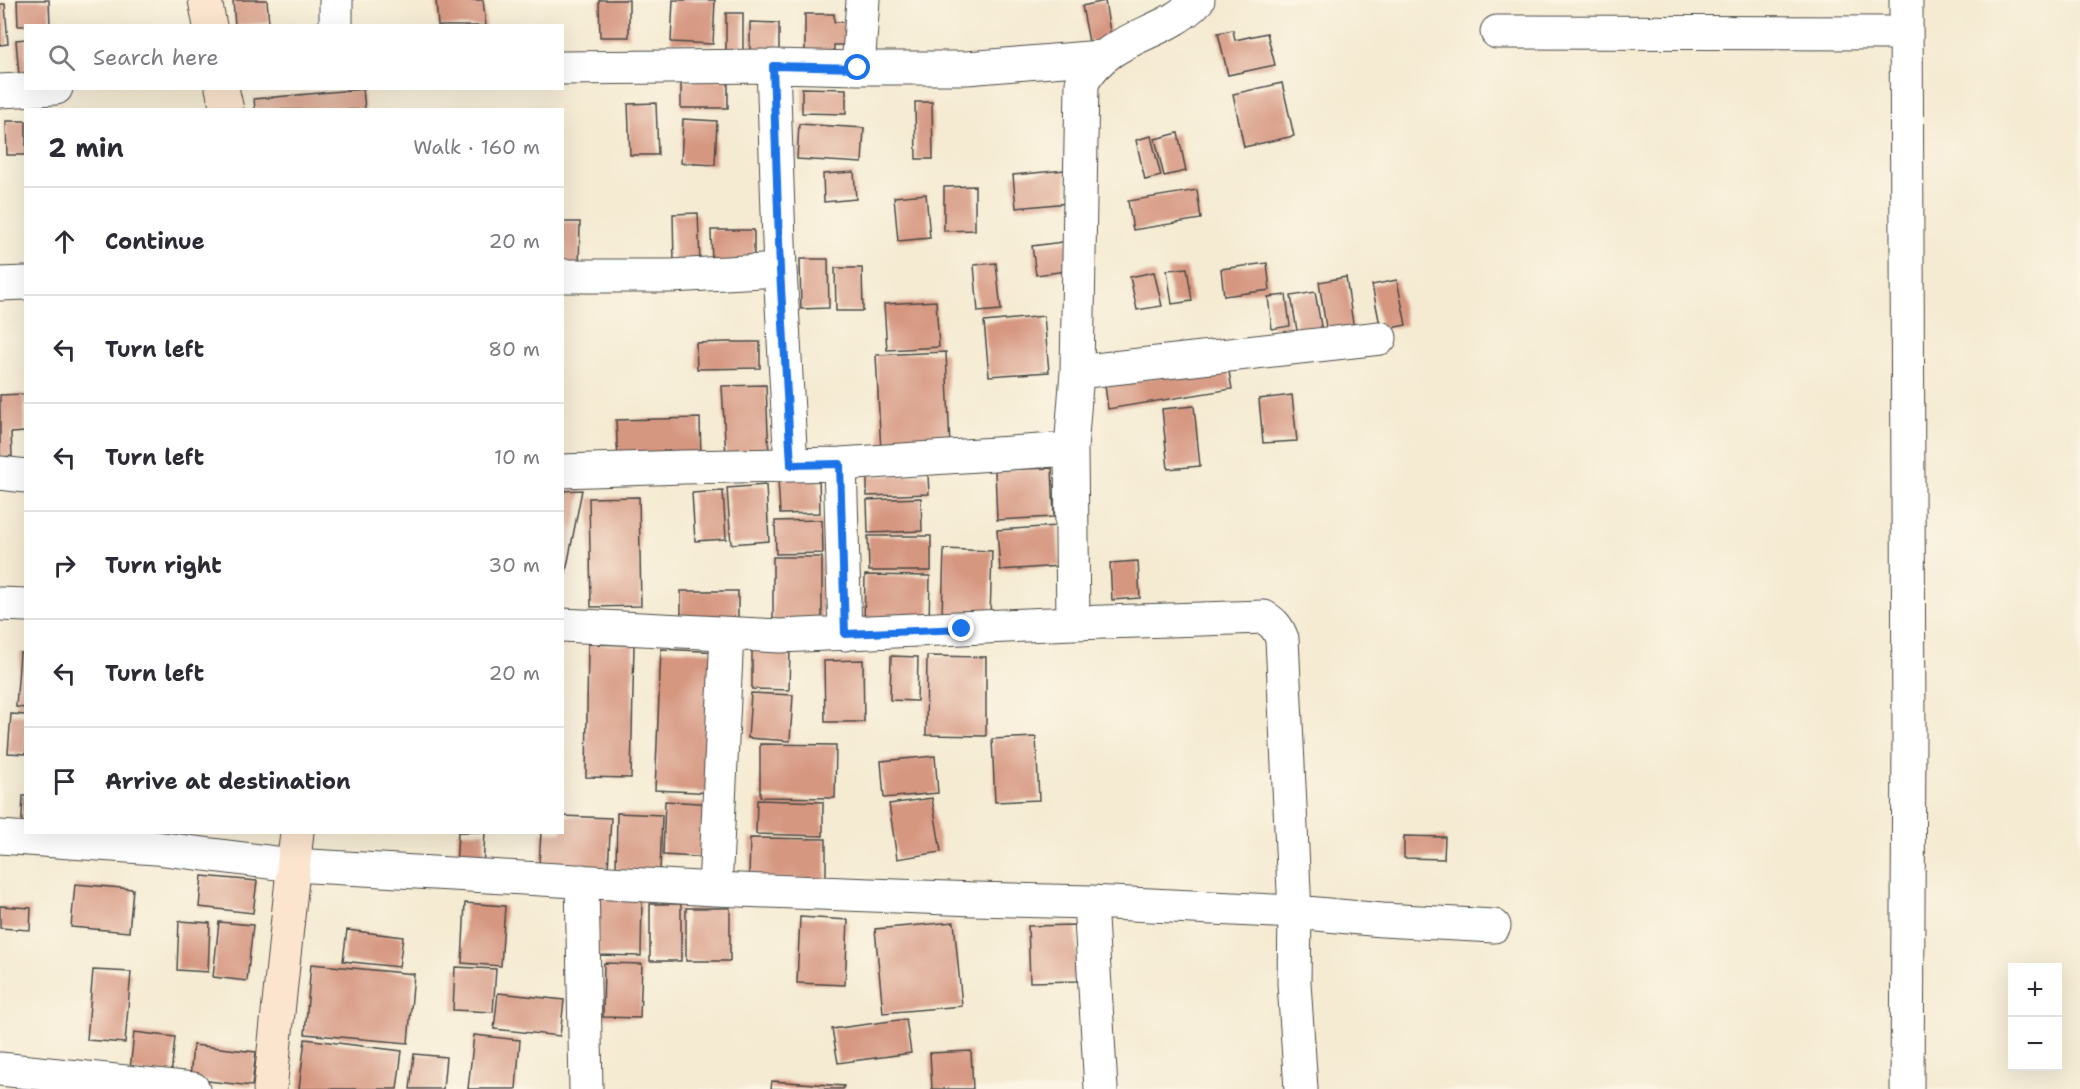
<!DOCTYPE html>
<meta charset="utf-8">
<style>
:root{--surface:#fff;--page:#f7f7f7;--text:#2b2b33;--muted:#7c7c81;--line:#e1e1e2}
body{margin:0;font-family:"Shantell Sans",sans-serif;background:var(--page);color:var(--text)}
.controls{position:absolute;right:18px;bottom:18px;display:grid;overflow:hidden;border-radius:0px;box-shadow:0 6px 24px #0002}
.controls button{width:54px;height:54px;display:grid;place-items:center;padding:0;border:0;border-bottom:2px solid var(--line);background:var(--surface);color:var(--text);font:30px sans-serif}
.stop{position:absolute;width:18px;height:18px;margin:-14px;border:4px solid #1a73e8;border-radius:50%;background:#fff}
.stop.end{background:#1a73e8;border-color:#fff;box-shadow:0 2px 6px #0008}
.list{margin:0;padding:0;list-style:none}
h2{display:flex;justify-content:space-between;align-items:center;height:78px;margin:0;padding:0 24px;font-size:26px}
h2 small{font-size:20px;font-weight:400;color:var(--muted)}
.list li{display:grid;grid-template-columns:39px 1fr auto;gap:18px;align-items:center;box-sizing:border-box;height:108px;padding:0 24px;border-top:2px solid var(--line)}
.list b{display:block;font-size:22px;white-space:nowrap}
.list em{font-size:20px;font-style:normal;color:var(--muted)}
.icon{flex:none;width:33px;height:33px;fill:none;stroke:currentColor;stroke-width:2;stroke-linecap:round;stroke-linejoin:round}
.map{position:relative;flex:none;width:2080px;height:1089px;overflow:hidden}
.search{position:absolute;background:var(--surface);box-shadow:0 6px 24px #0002;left:24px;top:24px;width:540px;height:66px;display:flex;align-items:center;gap:15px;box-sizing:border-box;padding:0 21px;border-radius:0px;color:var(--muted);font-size:22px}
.panel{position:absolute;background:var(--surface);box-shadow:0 6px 24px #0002;left:24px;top:108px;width:540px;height:726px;border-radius:0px}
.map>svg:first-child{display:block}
.building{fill:#d69781}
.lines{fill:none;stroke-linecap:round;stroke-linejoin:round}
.street-casing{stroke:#494844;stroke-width:35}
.secondary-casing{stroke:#494844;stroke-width:35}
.street{stroke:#fff;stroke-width:33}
.secondary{stroke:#fce5cf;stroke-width:33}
.route{stroke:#1a73e8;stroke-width:8}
</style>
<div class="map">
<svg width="2080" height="1089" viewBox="0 0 2080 1089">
<rect width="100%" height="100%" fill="#fcf5e5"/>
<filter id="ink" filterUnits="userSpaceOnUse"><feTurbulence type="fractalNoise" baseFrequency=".0167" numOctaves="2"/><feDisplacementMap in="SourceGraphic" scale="12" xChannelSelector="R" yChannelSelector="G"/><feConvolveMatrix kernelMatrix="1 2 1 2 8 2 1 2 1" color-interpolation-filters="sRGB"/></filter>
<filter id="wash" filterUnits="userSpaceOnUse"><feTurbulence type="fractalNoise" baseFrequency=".008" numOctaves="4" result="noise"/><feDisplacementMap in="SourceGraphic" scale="24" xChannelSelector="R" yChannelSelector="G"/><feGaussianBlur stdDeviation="1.35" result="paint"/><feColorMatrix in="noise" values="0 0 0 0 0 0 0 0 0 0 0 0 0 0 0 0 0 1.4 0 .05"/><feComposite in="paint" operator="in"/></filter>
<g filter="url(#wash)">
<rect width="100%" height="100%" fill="#f5ebd3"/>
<g id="blocks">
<path class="building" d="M17,0h32l1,25 -32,1z
M233,0h34l2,23 -34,3z
M436,0h47l3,26h-48z
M599,0h30v37h-29z
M673,0h42l-2,44 -42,-2z
M1105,1l6,37 -22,4 -7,-36z
M0,4h5l3,40 -8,1z
M726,13h17v41h-17z
M805,14h29v8h12v23h-12v14h-29z
M750,22l29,1v36h-29z
M1233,30l2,10 32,-7 8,32 -47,10 -10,-42z
M26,39v37h-7l-3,-36z
M681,80h47v28h-47z
M1282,83l12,53 -50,11 -11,-53z
M802,88l44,1v25l-44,-1z
M363,89l2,21h-110l-1,-11z
M915,102h17l1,57h-17z
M656,103l2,52h-28l-2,-51z
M683,119l34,2 -2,44 -34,-2z
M6,121h20v34h-19z
M799,124l65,4 -2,35 -65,-4z
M1178,133l8,38 -22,5 -9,-37z
M1151,136l10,40 -16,4 -9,-40z
M1065,170l3,33 -52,5 -3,-33z
M854,172l2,27 -32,3 -1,-28z
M975,186v44l-31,1v-44z
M1197,190l4,29 -68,11 -5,-29z
M926,194l4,44 -32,3 -4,-44z
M698,213l2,49 -26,1 -1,-49z
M562,222h18l-1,50 -17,-1z
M711,230h43v34l-42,1z
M1070,241l4,29 -38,5 -4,-29z
M800,259h28l1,49 -28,1z
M996,263l5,47 -23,2 -4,-47z
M1267,263l3,27 -46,6 -3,-27z
M835,268h27l1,43h-27z
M1187,268l5,33 -20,3 -5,-34z
M1154,272l8,34 -25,4 -7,-33z
M1346,277l8,53 -27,4 -8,-52z
M1397,280l9,45 -25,5 -9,-45z
M1315,292l7,39 -24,5 -7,-40z
M1286,295l4,31 -18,3 -4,-32z
M936,301l3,46 -52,3 -3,-46z
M1044,316l5,56 -60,4 -5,-54z
M727,342h33v26l-63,1 -1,-26z
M946,352l4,96 -69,4 -5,-97z
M1228,366l4,23 -124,20 -3,-24z
M766,385l3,71 -43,2 -4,-72z
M24,394l1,38 -14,1 1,23 -12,1v-62z
M1292,395l5,46 -34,2 -4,-44z
M1194,406l6,60 -32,3 -6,-60z
M700,418l1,42 -83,3 -2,-43z
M1052,468l2,49 -57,3 -2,-50z
M928,475l1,19 -62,2v-20z
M819,476l1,37 -40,1 -2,-36z
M766,485l3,56 -38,3 -4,-56z
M582,490l-18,92 -2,-1v-90z
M723,491l3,48 -31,2 -3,-48z
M639,497l2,109 -50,1 -2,-109z
M921,498l1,33 -54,2 -1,-33z
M822,520l1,33 -47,1 -1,-33z
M1057,526l3,40 -60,4 -3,-40z
M868,536h63v35h-62z
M944,549l48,2 -2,67 -48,-2z
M773,557h49v67h-49z
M1138,561l2,37 -28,2 -2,-37z
M865,575l65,1 -1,48 -65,-1z
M681,591h57v29h-57z
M588,644l46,1 -3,133 -45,-1z
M752,648h38l-1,42 -37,-1z
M661,649l59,3 -6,141 -59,-3z
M20,653h6v55l-10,-1z
M891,656l27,1 -1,44 -27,-1z
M927,656l59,1v79l-60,-1z
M863,660l1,62h-39l-1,-61z
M751,693l42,2 -3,46 -42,-3z
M11,714l15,1v39l-18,-1z
M1036,737l3,63 -44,2 -3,-63z
M760,744l76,1 -1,53 -75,-1z
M935,756l3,37 -54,5 -3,-37z
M23,796h3v36l-5,3z
M932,798l9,54 -44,7 -8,-55z
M757,800l66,2v34l-67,-2z
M665,801l49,3 -2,54 -49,-3z
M617,813l45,2 -2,57 -44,-2z
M562,816l49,2 -3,51 -69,-5 2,-32h21z
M458,832h27l-2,37 -27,-1z
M1404,836l41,1 -1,22 -40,-1z
M750,838l76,1v41l-77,-2z
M202,876l55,5 -4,32 -54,-6z
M75,884l58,5 -4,43 -58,-5z
M598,898h44l-1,58 -43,-1z
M465,903l40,3 -4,60 -39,-3z
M650,904h31v57h-31z
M0,906l31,2 -1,22 -30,-2z
M686,908h44v53h-44z
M800,917l48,3 -3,65 -48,-2z
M179,921l31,2 -2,49 -31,-2z
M219,922l34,3 -6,56 -34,-4z
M954,922l8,84 -79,7 -8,-84z
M1076,925l2,56 -48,1 -2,-56z
M347,930l56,7 -4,30 -56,-6z
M604,963l38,1 -2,54 -37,-1z
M311,964l103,10 -6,69 -103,-9z
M455,967l41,2 -3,43 -40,-2z
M93,970l38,2 -6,71 -38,-3z
M498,993l66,7 -4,36 -66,-7z
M906,1019l5,34 -73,10 -6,-34z
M134,1032l41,5 -4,38 -41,-4z
M474,1035l46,5 -4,49h-48z
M305,1039l97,12 -5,38h-98z
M193,1045l63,7 -4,34 -62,-7z
M971,1051l2,38h-41l-2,-36z
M414,1054l32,3 -3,32h-33z
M772,1081l72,5 -1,3h-72z"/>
</g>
</g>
<g filter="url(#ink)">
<use href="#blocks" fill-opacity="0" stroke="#494844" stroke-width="1.5"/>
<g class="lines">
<g class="street-casing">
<path id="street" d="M336,0v26
M1906,0l3,734 -2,355
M1497,32l409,1
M562,68l211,-2 85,2h109l134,-11
M858,68l5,-68
M0,91l56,-3
M780,270l11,195
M562,276h109l109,-6 -7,-204
M0,284l26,-1
M1077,372l303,-34
M840,464l5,170
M562,471l121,-4 157,-3 231,-15
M0,473l26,3
M0,604l26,1
M1073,623l-2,-174 6,-77 5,-289c27,-49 82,-46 116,-83
M562,625l218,11 293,-13 191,-6c10,6 14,11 18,22l13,273 -1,71 7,106
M0,837l156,11 137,17 422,24 259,10 116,3 205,10 87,8 112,6
M582,881l4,208
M715,889l12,-255
M1090,902l11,187
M0,1069l193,20"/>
</g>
<g class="secondary-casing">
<path id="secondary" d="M205,0l5,26
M222,88l5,22
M270,1089l27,-257"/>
</g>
<use href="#street" class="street"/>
<use href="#secondary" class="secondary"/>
</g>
</g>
<g class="lines" filter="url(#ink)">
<path class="route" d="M858,68l-85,-2 7,204 11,195 49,-1 5,170 117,-5"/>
</g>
</svg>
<div class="controls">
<button>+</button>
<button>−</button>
</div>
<div class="stop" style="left:858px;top:68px"></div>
<div class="stop end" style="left:962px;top:629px"></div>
<div class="search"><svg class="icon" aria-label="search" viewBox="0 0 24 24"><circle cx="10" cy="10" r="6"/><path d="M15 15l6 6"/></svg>Search here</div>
<section class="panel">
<h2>2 min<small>Walk · 160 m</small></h2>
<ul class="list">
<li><svg class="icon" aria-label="ahead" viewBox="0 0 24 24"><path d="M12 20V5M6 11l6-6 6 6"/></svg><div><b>Continue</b></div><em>20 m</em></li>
<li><svg class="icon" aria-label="left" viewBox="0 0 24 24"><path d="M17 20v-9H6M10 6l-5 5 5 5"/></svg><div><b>Turn left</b></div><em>80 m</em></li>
<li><svg class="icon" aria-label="left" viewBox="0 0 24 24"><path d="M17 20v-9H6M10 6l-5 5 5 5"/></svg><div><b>Turn left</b></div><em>10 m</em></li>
<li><svg class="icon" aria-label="right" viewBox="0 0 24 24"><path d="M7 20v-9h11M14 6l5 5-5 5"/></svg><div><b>Turn right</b></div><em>30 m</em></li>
<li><svg class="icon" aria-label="left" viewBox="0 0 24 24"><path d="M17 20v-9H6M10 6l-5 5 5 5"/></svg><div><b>Turn left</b></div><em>20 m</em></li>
<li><svg class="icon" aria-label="arrive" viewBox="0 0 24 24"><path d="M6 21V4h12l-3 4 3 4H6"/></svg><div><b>Arrive at destination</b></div></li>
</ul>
</section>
</div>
